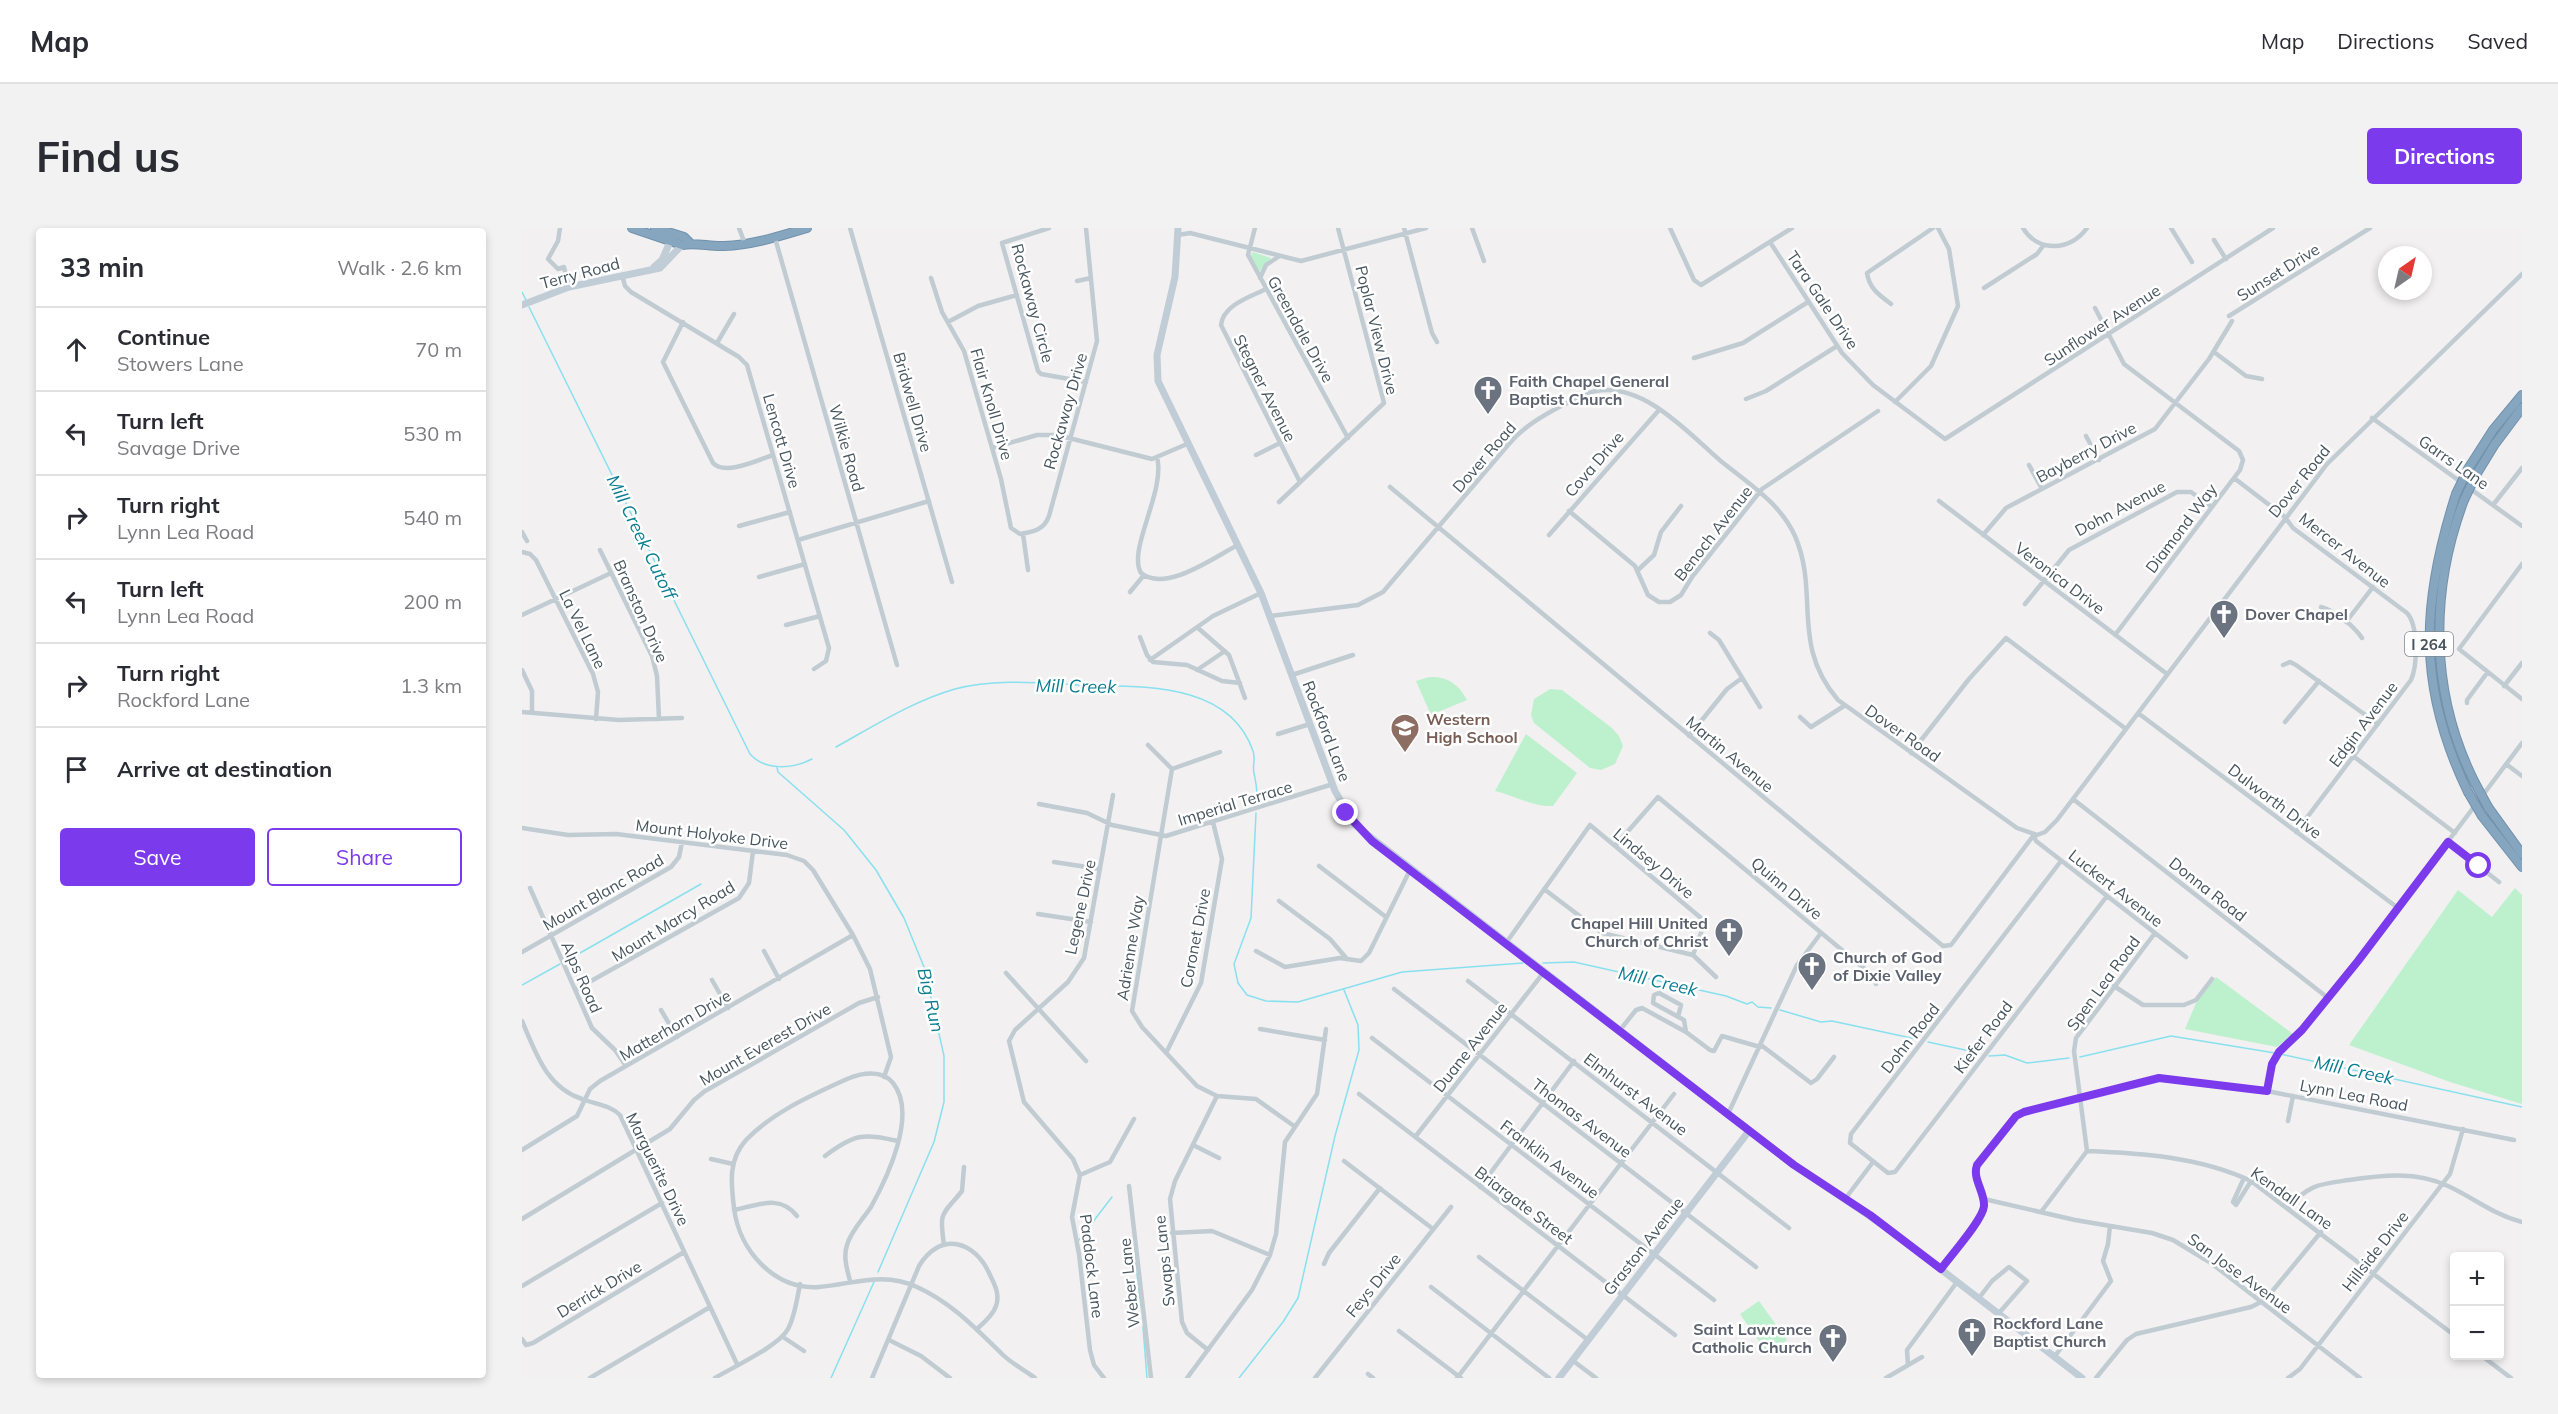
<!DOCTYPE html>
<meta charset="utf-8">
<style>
:root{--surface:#fff;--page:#f2f2f3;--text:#2b2b33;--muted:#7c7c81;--line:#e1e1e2;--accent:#7c3aed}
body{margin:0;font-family:Mulish,sans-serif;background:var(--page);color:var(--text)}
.controls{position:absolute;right:18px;bottom:18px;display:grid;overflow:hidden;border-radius:6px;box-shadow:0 3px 9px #0003}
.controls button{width:54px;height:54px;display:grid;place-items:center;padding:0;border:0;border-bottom:2px solid var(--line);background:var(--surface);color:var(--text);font:30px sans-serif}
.compass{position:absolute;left:1856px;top:18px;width:54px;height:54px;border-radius:50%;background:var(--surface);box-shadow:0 3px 9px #0003;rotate:34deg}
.stop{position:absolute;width:18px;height:18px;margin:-14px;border:4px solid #7c3aed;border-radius:50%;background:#fff}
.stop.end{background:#7c3aed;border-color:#fff;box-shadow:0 2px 6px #0008}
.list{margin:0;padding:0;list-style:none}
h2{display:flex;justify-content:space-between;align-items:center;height:78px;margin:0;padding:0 24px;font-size:26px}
h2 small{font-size:20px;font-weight:400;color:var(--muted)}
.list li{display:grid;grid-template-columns:39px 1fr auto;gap:18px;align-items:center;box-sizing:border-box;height:84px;padding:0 24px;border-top:2px solid var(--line)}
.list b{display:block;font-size:22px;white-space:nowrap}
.list p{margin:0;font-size:20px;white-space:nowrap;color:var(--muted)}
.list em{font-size:20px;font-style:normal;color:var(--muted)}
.actions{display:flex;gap:12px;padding:18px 24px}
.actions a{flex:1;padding:14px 0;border:2px solid var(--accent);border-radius:6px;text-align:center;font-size:21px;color:var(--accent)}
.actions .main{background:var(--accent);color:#fff}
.icon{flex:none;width:33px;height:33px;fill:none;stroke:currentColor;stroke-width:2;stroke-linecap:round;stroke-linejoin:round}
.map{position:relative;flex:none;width:2000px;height:1150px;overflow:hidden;border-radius:6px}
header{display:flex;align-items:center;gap:36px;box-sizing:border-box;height:84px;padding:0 30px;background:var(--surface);border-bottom:2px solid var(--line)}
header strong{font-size:28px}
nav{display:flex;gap:33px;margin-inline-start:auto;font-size:21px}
.intro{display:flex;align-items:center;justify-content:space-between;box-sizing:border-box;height:144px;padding:0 36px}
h1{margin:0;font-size:42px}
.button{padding:15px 27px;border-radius:6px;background:var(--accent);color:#fff;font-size:21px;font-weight:700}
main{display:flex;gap:36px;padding:0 36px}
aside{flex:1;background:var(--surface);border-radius:6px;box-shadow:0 3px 9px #0003}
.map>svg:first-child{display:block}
.green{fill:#bdf1ce}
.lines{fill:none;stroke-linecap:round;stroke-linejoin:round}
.stream{stroke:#89e0ef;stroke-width:1.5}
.highway-casing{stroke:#7191ac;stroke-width:10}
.street{stroke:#c0cbd2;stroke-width:4.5}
.secondary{stroke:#c0cdd7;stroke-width:7}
.highway{stroke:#86a6c0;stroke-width:8}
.highway-bridge-casing{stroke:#7191ac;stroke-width:10;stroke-linecap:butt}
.highway-bridge{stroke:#86a6c0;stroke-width:8}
.route{stroke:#7c3aed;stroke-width:8}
.labels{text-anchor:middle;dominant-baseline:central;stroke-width:5;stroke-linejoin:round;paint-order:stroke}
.shield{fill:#fff;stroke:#7e888e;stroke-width:1.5}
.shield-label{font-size:15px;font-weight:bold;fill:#47555e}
.street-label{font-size:16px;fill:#47555e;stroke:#fff}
.worship-label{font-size:16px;font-weight:bold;fill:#5b616d;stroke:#fff;text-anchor:start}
.education-label{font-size:16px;font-weight:bold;fill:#785e54;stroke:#fff;text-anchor:start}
.water-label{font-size:18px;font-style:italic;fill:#0a7d91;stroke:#fff}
</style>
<header>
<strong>Map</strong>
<nav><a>Map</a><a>Directions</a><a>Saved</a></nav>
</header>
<div class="intro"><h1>Find us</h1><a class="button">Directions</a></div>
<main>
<aside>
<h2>33 min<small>Walk · 2.6 km</small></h2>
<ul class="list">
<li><svg class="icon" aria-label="ahead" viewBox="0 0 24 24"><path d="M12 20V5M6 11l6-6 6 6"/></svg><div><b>Continue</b><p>Stowers Lane</p></div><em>70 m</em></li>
<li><svg class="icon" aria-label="left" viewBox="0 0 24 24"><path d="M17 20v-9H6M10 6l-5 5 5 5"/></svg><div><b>Turn left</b><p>Savage Drive</p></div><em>530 m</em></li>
<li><svg class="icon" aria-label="right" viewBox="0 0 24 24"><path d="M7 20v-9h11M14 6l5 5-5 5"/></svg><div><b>Turn right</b><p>Lynn Lea Road</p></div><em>540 m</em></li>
<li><svg class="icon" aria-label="left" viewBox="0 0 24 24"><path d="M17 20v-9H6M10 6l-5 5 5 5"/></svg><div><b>Turn left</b><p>Lynn Lea Road</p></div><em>200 m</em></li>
<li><svg class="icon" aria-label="right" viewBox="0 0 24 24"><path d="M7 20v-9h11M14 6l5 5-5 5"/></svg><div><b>Turn right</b><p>Rockford Lane</p></div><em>1.3 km</em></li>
<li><svg class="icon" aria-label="arrive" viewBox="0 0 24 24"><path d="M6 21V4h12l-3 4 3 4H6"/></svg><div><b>Arrive at destination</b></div></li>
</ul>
<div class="actions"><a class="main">Save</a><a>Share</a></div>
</aside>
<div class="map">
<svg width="2000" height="1150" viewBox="0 0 2000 1150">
<rect width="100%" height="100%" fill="#f2f0f0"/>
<path class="green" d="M731,24l18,6 -12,14 -9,-16z
M907,449c18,-1 30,7 38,23l-36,15 -15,-34z
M1028,461l12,1 50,38 7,8 4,10 -8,18 -14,6 -11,-2 -56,-45 -3,-8 3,-16z
M1004,506l51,39 -24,33c-21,1 -37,-10 -58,-15z
M1993,660l7,7v209l-72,-22 -101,-37 109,-155 34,27z
M1694,749l77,57 -16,13 -92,-18 11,-26z
M1237,1073l28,39 -19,14 -28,-40z"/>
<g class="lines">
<path class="stream" d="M0,64l4,8
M7,79l221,447c15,17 43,15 62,5
M314,519c38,-21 77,-46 119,-58 41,-11 85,-6 127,-4 58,2 147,-4 171,66 3,8 -1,15 1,22 2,11 4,18 2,31
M255,539l1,5 66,58 32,40 28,48 20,49 20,89v46l-10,40 -56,130
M734,585l-5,105 -17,46 4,19 9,12 19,6 32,1 104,-30 121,-9
M44,733l135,-77
M1021,735l31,-1 152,34 21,8 5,-2 6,5 13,1
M0,757l38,-21
M1258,782l41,12 11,-1 84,18
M1406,814l51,11
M1758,826l242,53
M1467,828l16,-1 22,8 42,-5
M1558,829l91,-21 104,17
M557,1012l33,-43
M613,1030l6,49
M621,1099l4,51
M309,1150l43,-96
M717,1150l44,-56 15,-24 37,-162 24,-86 -1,-25 -14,-35"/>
<g class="highway-casing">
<path id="highway" d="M110,0l50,17c14,-3 28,2 42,1 29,-1 56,-10 83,-18
M133,0l29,9 6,6
M1946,241l25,-39 29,-35
M1954,247l19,-31 27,-36
M1934,266c-35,109 -39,193 12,298
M1942,272c-35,93 -34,194 11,283
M1966,579l34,47
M1960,588l40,51"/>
</g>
<path class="street" d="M38,0l-2,13 -10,18 10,10 6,-2 5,20
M217,0l6,16
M328,0l102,354
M527,0l-47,15 36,128 3,3 45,8
M733,0l-7,27 100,183
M882,0l28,105 5,9
M950,0l12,33
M1148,0l24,52 7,5 91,-57
M1501,0c15,25 48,23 64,0
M1649,0l21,34
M656,7l12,-2 111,28 125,-33
M253,10l122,427
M1692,12l12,19
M1248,14l72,111 31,32 72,54 328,-211
M100,47l3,11 6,6 108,65 8,8 82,283 -3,13 -12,8
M409,50l11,34 22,39 37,128 10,49 9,6c13,-2 24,-4 29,-18l48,-175 -11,-113
M738,50l6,-13 12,-8
M555,53l14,-3
M1462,60l53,-34 6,-8
M744,61c-16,8 -43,16 -45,36l79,157
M1369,76c-12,-9 -22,-16 -24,-31l66,-45
M1573,80l29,56 115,87 4,9 -3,10 -125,165
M1707,88l141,-88
M161,94l-20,40 50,101c12,13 45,-3 60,-8
M426,94l30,-16 39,-11
M195,115l17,-29
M1692,124l32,24 16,3
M1172,130l49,-15 65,-41
M1224,171l20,-8 71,-45
M1373,174l36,-36 27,-60 -9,-57 -11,-21
M1850,190l150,108
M1564,208l13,24
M470,220l45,-13h20l95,24 35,-15
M734,227l24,-12
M635,229c9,34 -30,93 -16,116 25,20 73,-16 97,-28
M1507,237l13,24
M1712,250l51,39 8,11 114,85c11,12 11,51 4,67l-115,152
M868,259l553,459 8,-1 82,-109
M1417,273l228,173
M757,274l105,-99 -46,-175
M1971,277l29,-37
M1047,283l66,55 13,29 11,7h11l11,-7 11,-18 70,-88 116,-78
M217,298l51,-14
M0,304l5,9
M501,306l5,36
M1027,307l110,-125
M1461,307l23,-27 149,-79 54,-70 23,-38
M276,312l131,-39
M78,322l52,106 5,20 2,43
M0,324l8,2 6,6 57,114 5,18 -2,27
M2000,336l-63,85 63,50
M1116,342l16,-15 7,-23 20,-26
M237,349l46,-13
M608,364l14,-17
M1503,376l44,-54 108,-58h14l21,15
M1799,379c14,4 33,19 41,31
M0,387l89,-42
M748,388l88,-11 25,-13 125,-147c15,-18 34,-29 55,-40 11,-5 21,-12 33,-14 48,-9 93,43 126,71 26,21 59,42 73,74 25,58 -5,108 43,164l179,128 20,7 8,-3 12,-12 270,-356 195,-190
M1824,394l27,-35
M264,397l34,-9
M676,400l31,27 16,43
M1188,405l9,7 41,67
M618,409l7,18 6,7 34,3 35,16 18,2
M628,432l63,-44 48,-23
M1761,437l7,-3 6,3 82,59
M0,442l10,21v22
M675,442l28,-19
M770,447l61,-20
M1982,458l18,-23
M1945,475v-3l20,-27
M0,484l97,8 63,-2
M1616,485l260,195
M1278,489l11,10 33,-21
M1763,494l34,-41
M756,506l32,-10
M1167,508l38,-47 15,-11
M626,517l24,24
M698,524l-48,17 -40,242 10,16 55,59 20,10 39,3 38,27
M1389,525l58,-74 37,-41 120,91
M1831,528l102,77
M1984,536l16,12
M1551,571l255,199
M517,576l48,9 25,12 54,11 167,-52
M0,600l46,7 48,-1 171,21 17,6 9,9 40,65 17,34 21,88 -7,20
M1512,608l2,5 150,116
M1926,614l51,40
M1093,618l43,-49 214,178 5,5 -1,4
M1539,633l-210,273 -1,9 38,30 7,-1 212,-276
M532,634l46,7
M797,638l67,51
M8,660l62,140 23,22 11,16
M1022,661l58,44 91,22 23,22
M757,673l51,38 17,20
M516,686l53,8
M984,715l84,-118 111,93 1,12 -9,25
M242,723l15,28
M734,723l29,16 55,-9 21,3 8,-8 41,-83
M0,724l149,-85 8,-10 3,-15
M484,745l80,88
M190,752l16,28
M946,753l321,247
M1592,758l29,19h41l12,-5 16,-21
M872,761l362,278
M53,762l164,-92 10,-15 4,-32
M139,782l16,27
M1156,789l3,-12 -22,-12 -5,2 -1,8 31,17 2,12 24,18 4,1 8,-15 38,11
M0,793c14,32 24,66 60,78 13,5 28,6 38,16l117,249
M738,801l65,11
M1098,802l16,-20 6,-2 44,24
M850,810l342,262
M1239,817l50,38 6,-4 17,-22
M644,825l35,-70 21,-124 -9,-37
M1745,863l5,-27 7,-12 23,-22 56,-69 164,-218
M837,866l316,241
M1206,886l69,-149 24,-32
M1766,893l5,-25
M893,909l129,-165
M671,917l26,13
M0,922l55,-34 13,-27 10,-8 253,-146
M1565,923c54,2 113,6 164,30l203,154
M303,928c29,-22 38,-23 73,-15
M189,931l22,5
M822,933l89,68
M558,947l30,-13 24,-43
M1722,950l-11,24 3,3 15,-24
M607,958l22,192
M958,959l94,-126
M1323,971l28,-37
M1462,971l91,21 77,13 21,7 38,23 149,115
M1767,980c19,-24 32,-24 60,-28 34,-5 67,-9 99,6 26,12 46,29 74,36
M212,982c24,-5 46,-16 63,6
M1519,984l46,-61 -13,-100 2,-13 79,-105
M0,991l148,-90 24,-29 11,-9 154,-88 19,-6
M650,1005l40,-2 58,24
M422,1017c-5,-35 -2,-29 18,-54l2,-24
M957,1029l109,83
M802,1036l5,-11 51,-65
M1419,1041c9,-13 42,-49 43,-63 1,-14 -12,-27 -7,-41l41,-51 131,-34 18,-2 105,14 242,48
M328,1053c-3,-12 -7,-24 -3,-36 4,-14 16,-26 24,-38 16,-29 47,-93 22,-124 -11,-14 -32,-10 -46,-4 -35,16 -74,33 -101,61 -18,20 -15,43 -12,68 5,42 40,82 85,79 35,-3 64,-16 98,0 35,16 58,41 85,67 9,9 22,16 33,24
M0,1058l140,-83
M909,1059l118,91
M1457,1070l13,-17 17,-14 18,14 -28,32
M877,1103l62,47
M261,1109l21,14
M0,1111l4,6 7,-2 151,-91
M367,1112l32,16 29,22
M686,1122l-21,-17 -5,-11 -12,-123 5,-18 42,-85
M1533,1128l56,-75 -8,-20 5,-17 2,-18
M1960,1128l29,22
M1050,1132l24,18
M1386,1137l-1,-15 50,-68
M846,1146l5,4
M68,1150l120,-71
M193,1150c18,-11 64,-32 73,-49 7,-13 9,-30 12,-45
M350,1150l47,-112c21,-35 56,-26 71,9 5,10 10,20 6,31 -3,9 -11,16 -18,22
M582,1150l-10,-13 -4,-15 -11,-96 -7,-37 8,-42 -7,-16 -49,-57 -15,-61 6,-11 53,-48 16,-24 29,-163
M665,1150l65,-88 18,-35 6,-21 9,-92 32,-48 9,-65
M793,1150l136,-171
M935,1150l217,-284
M1364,1150l36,-21
M1574,1150l31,-38 9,-6 115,-27 14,-7 56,-68
M1766,1150l12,-9 150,-195 13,-45"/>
<path class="secondary" d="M656,0l-3,49 -18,78 1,26 103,212 74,198 20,34 439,340 92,62 196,151
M132,39l8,-7 8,-18
M0,77l47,-18 91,-19 22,-23
M1037,1150l190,-247"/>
<use href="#highway" class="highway"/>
<g class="highway-bridge-casing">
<path id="highway-bridge" d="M1934,266l12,-25
M1942,272l12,-25
M1953,555l13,24
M1946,564l14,24"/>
</g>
<use href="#highway-bridge" class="highway-bridge"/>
</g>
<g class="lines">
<path class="route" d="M824,585l26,28 422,324 76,50 71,54c9,-13 42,-49 43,-63 1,-14 -12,-27 -7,-41l39,-49 8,-4 135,-34 108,13 5,-27 7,-12 23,-22 56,-69 90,-119 31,24"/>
</g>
<defs>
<g id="church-pin" transform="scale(1.5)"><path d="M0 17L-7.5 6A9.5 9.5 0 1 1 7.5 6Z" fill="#6b7280" stroke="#fff"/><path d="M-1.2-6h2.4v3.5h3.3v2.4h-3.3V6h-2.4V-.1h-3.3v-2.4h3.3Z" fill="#fff"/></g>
<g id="school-pin" transform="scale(1.5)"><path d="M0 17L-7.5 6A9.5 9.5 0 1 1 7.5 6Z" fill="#8d6e63" stroke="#fff"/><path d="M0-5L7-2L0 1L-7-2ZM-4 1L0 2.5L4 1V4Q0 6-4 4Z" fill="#fff"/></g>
</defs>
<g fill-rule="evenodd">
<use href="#church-pin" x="966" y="162"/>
<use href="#church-pin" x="1702" y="386"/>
<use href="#school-pin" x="883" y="500"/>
<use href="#church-pin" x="1207" y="704"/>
<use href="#church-pin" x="1290" y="738"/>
<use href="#church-pin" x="1450" y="1104"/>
<use href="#church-pin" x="1311" y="1110"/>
</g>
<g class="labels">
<rect class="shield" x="1883" y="404" width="48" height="24" rx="4.5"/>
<g class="shield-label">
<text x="1907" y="416">I 264</text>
</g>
<g class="street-label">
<text transform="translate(1756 44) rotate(-32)">Sunset Drive</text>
<text transform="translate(58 45) rotate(-15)">Terry Road</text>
<text transform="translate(1301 72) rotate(56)">Tara Gale Drive</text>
<text transform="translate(511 75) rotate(75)">Rockaway Circle</text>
<text transform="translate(1580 97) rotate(-33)">Sunflower Avenue</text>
<text transform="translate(779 101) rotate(61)">Greendale Drive</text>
<text transform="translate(855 102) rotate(76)">Poplar View Drive</text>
<text transform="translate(743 160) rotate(63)">Stegner Avenue</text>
<text transform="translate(391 174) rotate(74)">Bridwell Drive</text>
<text transform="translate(470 176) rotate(74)">Flair Knoll Drive</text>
<text transform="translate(543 183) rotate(-74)">Rockaway Drive</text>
<text transform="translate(260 213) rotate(74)">Lencott Drive</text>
<text transform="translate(325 220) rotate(74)">Wilkie Road</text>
<text transform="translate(1564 224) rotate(-28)">Bayberry Drive</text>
<text transform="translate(962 229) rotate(-49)">Dover Road</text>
<text transform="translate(1932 234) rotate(35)">Garrs Lane</text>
<text transform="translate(1072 236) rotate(-49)">Cova Drive</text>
<text transform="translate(1777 253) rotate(-51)">Dover Road</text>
<text transform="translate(1598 280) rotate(-28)">Dohn Avenue</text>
<text transform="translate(1659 300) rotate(-53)">Diamond Way</text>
<text transform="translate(1191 305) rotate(-52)">Benoch Avenue</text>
<text transform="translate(1823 322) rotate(38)">Mercer Avenue</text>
<text transform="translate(1538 350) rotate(37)">Veronica Drive</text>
<text transform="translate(119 383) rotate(66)">Branston Drive</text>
<text transform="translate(61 401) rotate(64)">La Vel Lane</text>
<text transform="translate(1841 496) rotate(-53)">Edgin Avenue</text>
<text transform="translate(805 503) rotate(69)">Rockford Lane</text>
<text transform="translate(1381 505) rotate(35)">Dover Road</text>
<text transform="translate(1208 526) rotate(40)">Martin Avenue</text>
<text transform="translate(1753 573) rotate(37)">Dulworth Drive</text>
<text transform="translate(713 575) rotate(-17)">Imperial Terrace</text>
<text transform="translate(190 606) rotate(7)">Mount Holyoke Drive</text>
<text transform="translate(1132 635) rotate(40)">Lindsey Drive</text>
<text transform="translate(1265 660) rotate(40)">Quinn Drive</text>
<text transform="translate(1594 660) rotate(38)">Luckert Avenue</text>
<text transform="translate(1686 661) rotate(38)">Donna Road</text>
<text transform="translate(81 664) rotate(-30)">Mount Blanc Road</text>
<text transform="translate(558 679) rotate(-78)">Legene Drive</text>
<text transform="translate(151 693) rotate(-31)">Mount Marcy Road</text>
<text transform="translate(673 710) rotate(-79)">Coronet Drive</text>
<text transform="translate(608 720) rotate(-81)">Adrienne Way</text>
<text transform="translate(60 749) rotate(66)">Alps Road</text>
<text transform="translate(1581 755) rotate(-54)">Spen Lea Road</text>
<text transform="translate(153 797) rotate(-30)">Matterhorn Drive</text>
<text transform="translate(1461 809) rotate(-53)">Kiefer Road</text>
<text transform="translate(1388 810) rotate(-52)">Dohn Road</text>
<text transform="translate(243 816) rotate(-30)">Mount Everest Drive</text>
<text transform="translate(948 819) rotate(-52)">Duane Avenue</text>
<text transform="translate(1114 866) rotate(37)">Elmhurst Avenue</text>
<text transform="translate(1832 867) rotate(11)">Lynn Lea Road</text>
<text transform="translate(1060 890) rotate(37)">Thomas Avenue</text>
<text transform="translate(1028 931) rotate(37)">Franklin Avenue</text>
<text transform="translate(136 941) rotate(64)">Marguerite Drive</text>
<text transform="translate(1770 970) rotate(35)">Kendall Lane</text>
<text transform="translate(1002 977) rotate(37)">Briargate Street</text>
<text transform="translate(1121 1018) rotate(-52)">Graston Avenue</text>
<text transform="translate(1853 1023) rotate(-52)">Hillside Drive</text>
<text transform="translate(642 1033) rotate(-96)">Swaps Lane</text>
<text transform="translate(570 1038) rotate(83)">Paddock Lane</text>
<text transform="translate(1718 1045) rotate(36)">San Jose Avenue</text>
<text transform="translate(607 1055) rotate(-96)">Weber Lane</text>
<text transform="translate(851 1057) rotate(-51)">Feys Drive</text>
<text transform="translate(77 1061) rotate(-31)">Derrick Drive</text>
</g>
<g class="worship-label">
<text x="987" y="153">Faith Chapel General<tspan x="987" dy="18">Baptist Church</tspan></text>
<text x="1723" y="386">Dover Chapel</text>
<text x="1186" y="695" text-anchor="end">Chapel Hill United<tspan x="1186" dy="18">Church of Christ</tspan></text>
<text x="1311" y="729">Church of God<tspan x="1311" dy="18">of Dixie Valley</tspan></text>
<text x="1471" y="1095">Rockford Lane<tspan x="1471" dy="18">Baptist Church</tspan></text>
<text x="1290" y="1101" text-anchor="end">Saint Lawrence<tspan x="1290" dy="18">Catholic Church</tspan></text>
</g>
<g class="education-label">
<text x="904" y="491">Western<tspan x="904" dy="18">High School</tspan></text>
</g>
<g class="water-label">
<text transform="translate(120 309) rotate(64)">Mill Creek Cutoff</text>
<text transform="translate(554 458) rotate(1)">Mill Creek</text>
<text transform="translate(1136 753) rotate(13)">Mill Creek</text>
<text transform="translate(409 772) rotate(77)">Big Run</text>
<text transform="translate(1832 842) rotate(12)">Mill Creek</text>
</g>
</g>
</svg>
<div class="controls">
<button>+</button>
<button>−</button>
</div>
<svg class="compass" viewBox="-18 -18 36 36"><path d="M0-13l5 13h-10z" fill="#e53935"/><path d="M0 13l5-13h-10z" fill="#7c7c81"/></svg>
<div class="stop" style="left:1957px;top:638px"></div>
<div class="stop end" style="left:824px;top:585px"></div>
</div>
</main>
